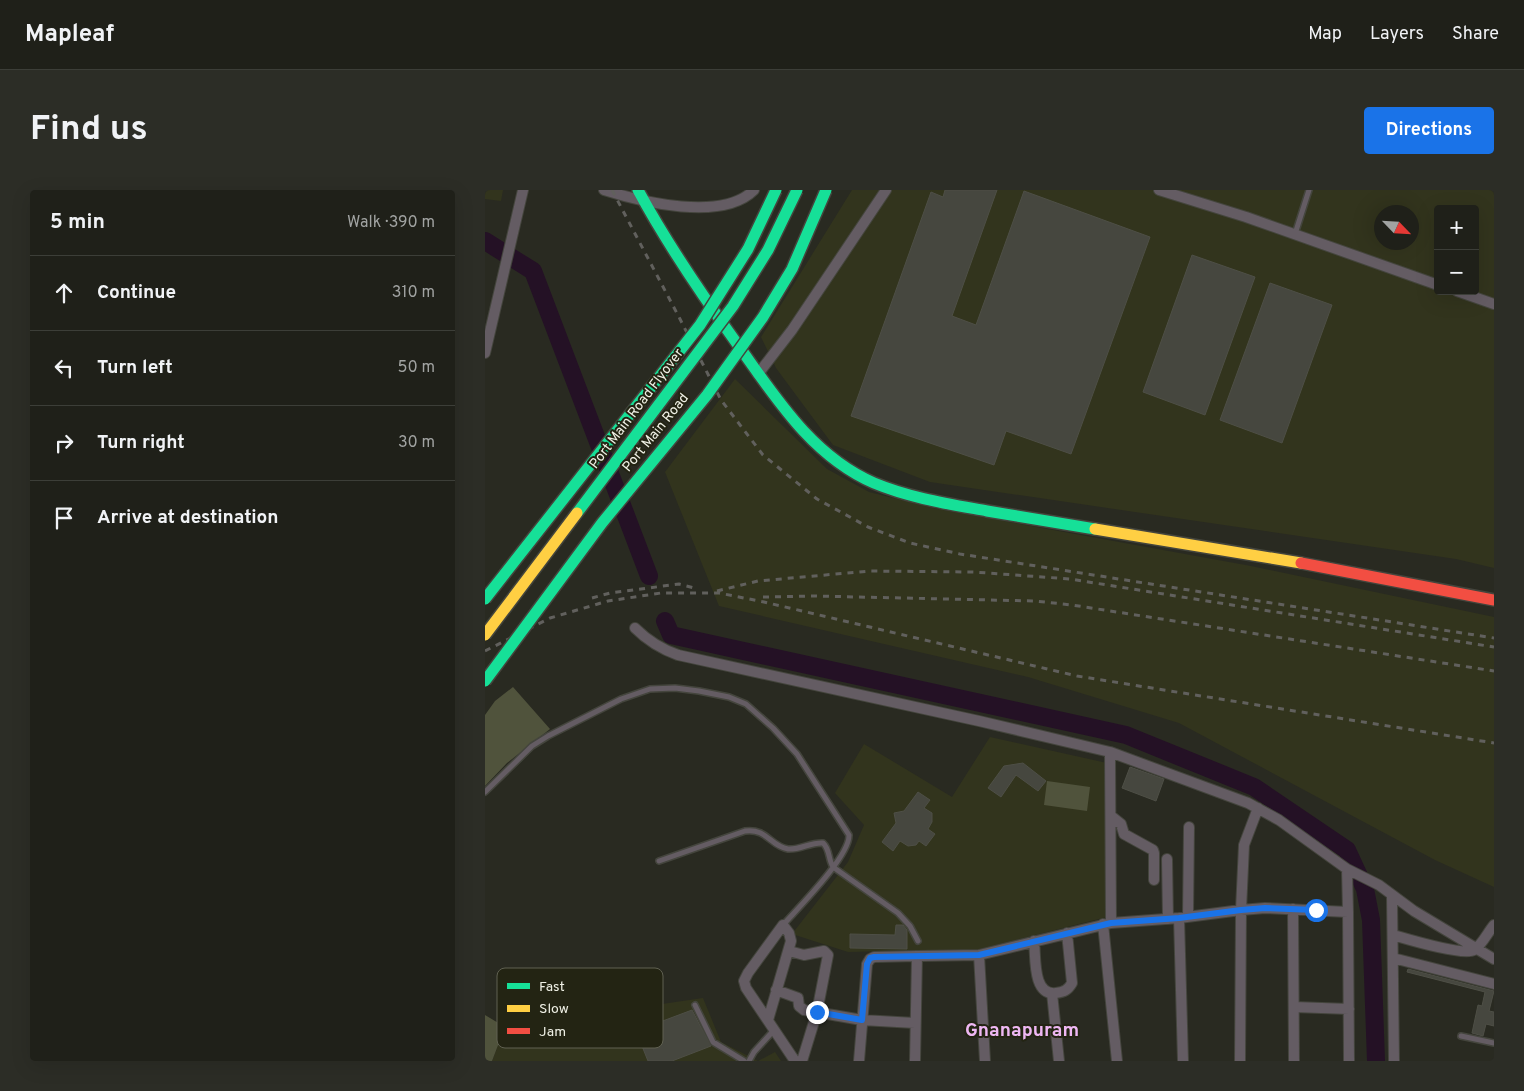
<!DOCTYPE html>
<meta charset="utf-8">
<style>
:root{--surface:#1f2019;--page:#2c2d26;--text:#f1f3f6;--muted:#a1a3a2;--line:#3c3e38;--accent:#1a73e8}
body{margin:0;font-family:Overpass,sans-serif;background:var(--page);color:var(--text)}
.controls{position:absolute;right:15px;top:15px;display:grid;overflow:hidden;border-radius:5px;box-shadow:0 5px 20px #0002}
.controls button{width:45px;height:45px;display:grid;place-items:center;padding:0;border:0;border-bottom:1px solid var(--line);background:var(--surface);color:var(--text);font:25px sans-serif}
.compass{position:absolute;left:889px;top:15px;width:45px;height:45px;border-radius:50%;background:var(--surface);box-shadow:0 5px 20px #0002;rotate:115deg}
.stop{position:absolute;width:15px;height:15px;margin:-11px;border:4px solid #1a73e8;border-radius:50%;background:#fff}
.stop.end{background:#1a73e8;border-color:#fff;box-shadow:0 1px 5px #0008}
.list{margin:0;padding:0;list-style:none}
h2{display:flex;justify-content:space-between;align-items:center;height:65px;margin:0;padding:0 20px;font-size:21px}
h2 small{font-size:16px;font-weight:400;color:var(--muted)}
.list li{display:grid;grid-template-columns:32px 1fr auto;gap:15px;align-items:center;box-sizing:border-box;height:75px;padding:0 20px;border-top:1px solid var(--line)}
.list b{display:block;font-size:19px;white-space:nowrap}
.list em{font-size:16px;font-style:normal;color:var(--muted)}
.icon{flex:none;width:28px;height:28px;fill:none;stroke:currentColor;stroke-width:2;stroke-linecap:round;stroke-linejoin:round}
.map{position:relative;flex:none;width:1009px;height:871px;overflow:hidden;border-radius:5px}
header{display:flex;align-items:center;gap:30px;box-sizing:border-box;height:70px;padding:0 25px;background:var(--surface);border-bottom:1px solid var(--line)}
header strong{font-size:24px}
nav{display:flex;gap:28px;margin-inline-start:auto;font-size:18px}
.intro{display:flex;align-items:center;justify-content:space-between;box-sizing:border-box;height:120px;padding:0 30px}
h1{margin:0;font-size:35px}
.button{padding:12px 22px;border-radius:5px;background:var(--accent);color:#fff;font-size:18px;font-weight:700}
main{display:flex;gap:30px;padding:0 30px}
aside{flex:1;background:var(--surface);border-radius:5px;box-shadow:0 5px 20px #0002}
.map>svg:first-child{display:block}
.built{fill:#32341d;fill-rule:evenodd}
.green{fill:#50533c}
.lines{fill:none;stroke-linecap:round;stroke-linejoin:round}
.river{stroke:#241125;stroke-width:18}
.building{fill:#46473f;stroke:#4e4f46}
.lane-casing{stroke:#44453d;stroke-width:8}
.street-casing{stroke:#44453d;stroke-width:12}
.fast-casing{stroke:#44453d;stroke-width:14}
.slow-casing{stroke:#44453d;stroke-width:14}
.jam-casing{stroke:#44453d;stroke-width:14}
.lane{stroke:#645c63;stroke-width:5}
.street{stroke:#645c63;stroke-width:10}
.fast{stroke:#16e098;stroke-width:11}
.slow{stroke:#ffcf43;stroke-width:11}
.jam{stroke:#f24e42;stroke-width:11}
.rail{stroke:#61605d;stroke-width:3;stroke-dasharray:6 6;stroke-linecap:butt}
.fast-bridge-casing{stroke:#44453d;stroke-width:14;stroke-linecap:butt}
.slow-bridge-casing{stroke:#44453d;stroke-width:14;stroke-linecap:butt}
.fast-bridge{stroke:#16e098;stroke-width:11}
.slow-bridge{stroke:#ffcf43;stroke-width:11}
.route{stroke:#1a73e8;stroke-width:6}
.labels{text-anchor:middle;dominant-baseline:central;stroke-width:4;stroke-linejoin:round;paint-order:stroke}
.street-label{font-size:14px;fill:#eff0e5;stroke:#232413}
.district-label{font-size:19px;font-weight:bold;fill:#eeb7f3;stroke:#232413}
.key{fill:#232413;stroke:#606152;stroke-width:1}
.key-label{font-size:14px;fill:#eff0e5}
</style>
<header>
<strong>Mapleaf</strong>
<nav><a>Map</a><a>Layers</a><a>Share</a></nav>
</header>
<div class="intro"><h1>Find us</h1><a class="button">Directions</a></div>
<main>
<aside>
<h2>5 min<small>Walk · 390 m</small></h2>
<ul class="list">
<li><svg class="icon" aria-label="ahead" viewBox="0 0 24 24"><path d="M12 20V5M6 11l6-6 6 6"/></svg><div><b>Continue</b></div><em>310 m</em></li>
<li><svg class="icon" aria-label="left" viewBox="0 0 24 24"><path d="M17 20v-9H6M10 6l-5 5 5 5"/></svg><div><b>Turn left</b></div><em>50 m</em></li>
<li><svg class="icon" aria-label="right" viewBox="0 0 24 24"><path d="M7 20v-9h11M14 6l5 5-5 5"/></svg><div><b>Turn right</b></div><em>30 m</em></li>
<li><svg class="icon" aria-label="arrive" viewBox="0 0 24 24"><path d="M6 21V4h12l-3 4 3 4H6"/></svg><div><b>Arrive at destination</b></div></li>
</ul>
</aside>
<div class="map">
<svg width="1009" height="871" viewBox="0 0 1009 871">
<rect width="100%" height="100%" fill="#292a21"/>
<path class="built" d="M0,0h18l-2,11 -16,-2z
M367,0h642v378l-38,-9 -526,-77 -97,-37 -57,-77 -15,-31zM953,19h37v82h-37zM896,22h30v30h-30z
M250,189l92,90 42,23 69,17 313,57 243,51v270l-59,-27 -256,-137 -151,-46 -309,-71 -54,-134z
M505,547l117,26v154l-128,32 -131,3 -56,-18 56,-72 16,-37 -29,-32 29,-49 88,53z
M218,808l18,44 37,19 17,-9 6,9h-289l13,-34z"/>
<path class="green" d="M28,497l37,42 -43,34 -22,23v-71l10,-14z
M562,591l43,6 -3,24 -43,-6z
M0,825l20,12 -13,34h-7z"/>
<g class="lines">
<path class="river" d="M0,51l48,30 116,305
M180,431l6,14 455,100 128,52 93,63 18,39 6,31 5,141"/>
</g>
<path class="building" d="M460,0h52l-45,126 24,9 48,-134 126,46 -79,217 -65,-23 -12,34 -143,-49 80,-224 12,5z
M707,65l63,22 -50,138 -62,-23z
M785,93l62,22 -50,138 -62,-23z
M538,573l23,18 -8,10 -22,-16 -15,22 -13,-9 16,-22z
M645,577l34,12 -8,22 -34,-13z
M433,602l12,8 -6,8 8,5v9l-4,7 7,5 -9,12 -7,-5 -3,4 -8,1 -8,-5 -7,10 -11,-9 14,-19 -2,-10 10,-2z
M411,735h7l4,5v19l-57,-1v-14l45,1z
M923,779l86,22 -5,20 5,1v14l-8,-2 -3,12 -11,-3 6,-28 4,1 3,-14 -78,-20z
M207,820l19,36 -39,15h-24l-12,-30z"/>
<g class="lines">
<g class="lane-casing">
<path id="lane" d="M810,44l14,-44
M0,602l47,-46 16,-10 73,-37 29,-10 25,-1 24,3 30,6 17,7 27,24 24,26 52,81c1,21 -51,73 -66,90
M174,671l86,-30c22,-3 25,15 43,18 12,1 23,-7 35,-6 7,6 5,16 10,24l65,46 12,13 8,15
M210,815l18,37 31,19
M976,846l33,7
M264,871l5,-9 21,-23"/>
</g>
<g class="street-casing">
<path id="street" d="M119,0c38,12 118,32 150,0
M674,0l87,27 192,68
M972,101l37,13
M0,163l38,-163
M273,184l34,-44 94,-140
M150,438c13,13 26,21 43,27l301,66 131,31 138,51 31,17 68,49
M625,562l1,171
M626,626l10,8 3,10 29,16 1,3v27
M682,669l1,60
M907,707l2,164
M808,719l1,152
M863,722l1,149
M703,727l1,-90
M694,728l4,143
M618,734l14,137
M908,745c14,4 70,21 81,15 8,-5 14,-18 20,-25
M549,751c2,15 -2,55 22,52 8,-1 12,-3 16,-10l-5,-50
M304,761l15,4 20,-4 4,4 -11,57 -15,49
M908,768l101,26
M291,800l22,8 1,8 5,4 58,10 53,3
M567,803l7,68
M809,817l55,2
M283,830l23,-79 -2,-8 -6,-8 -35,48 -4,8 2,7 49,73
M374,871l8,-97 3,-5 4,-2 43,-1
M430,871l2,-105 62,-1
M500,871l-6,-106 132,-32 68,-5 62,-8 24,-2 83,4 -1,-43 32,16 35,26 80,48
M755,871l1,-151 3,-65 14,-37"/>
</g>
<g class="fast-casing">
<path id="fast" d="M153,0c29,54 64,105 100,155 38,53 74,111 136,138 36,15 75,21 113,28 36,6 72,12 108,18"/>
</g>
<g class="slow-casing">
<path id="slow" d="M610,339l206,34"/>
</g>
<g class="jam-casing">
<path id="jam" d="M816,373l193,37"/>
</g>
<use href="#lane" class="lane"/>
<use href="#street" class="street"/>
<use href="#fast" class="fast"/>
<use href="#slow" class="slow"/>
<use href="#jam" class="jam"/>
<path class="rail" d="M127,0l68,129 41,81 42,55 54,44 51,28 42,16 50,11 534,84
M232,401l41,-10 112,-10 104,1 96,7 424,68
M278,407l51,-1 221,5 37,4 422,66
M107,408l18,-5 69,-9 19,5
M0,461l65,-33 58,-17 53,-8h58l45,9 313,74 417,67"/>
<g class="fast-bridge-casing">
<path id="fast-bridge" d="M92,323l156,-207 35,-56 29,-60
M0,409l215,-274 48,-76 28,-59
M0,491l117,-158 105,-128 56,-78 29,-48 34,-79"/>
</g>
<g class="slow-bridge-casing">
<path id="slow-bridge" d="M0,445l92,-122"/>
</g>
<use href="#fast-bridge" class="fast-bridge"/>
<use href="#slow-bridge" class="slow-bridge"/>
</g>
<g class="lines">
<path class="route" d="M332,822l45,8 5,-56 3,-6 4,-1 105,-2 132,-32 68,-5 62,-8 24,-2 51,2"/>
</g>
<g class="labels">
<g class="street-label">
<text transform="translate(152 219) rotate(-53)">Port Main Road Flyover</text>
<text transform="translate(171 243) rotate(-51)">Port Main Road</text>
</g>
<g class="district-label">
<text x="537" y="841">Gnanapuram</text>
</g>
</g>
<rect x="12" y="778" width="166" height="80" rx="8" class="key"/>
<rect x="22" y="793" width="23" height="6" fill="#16e098"/>
<rect x="22" y="815" width="23" height="7" fill="#ffcf43"/>
<rect x="22" y="838" width="23" height="6" fill="#f24e42"/>
<g class="key-label">
<text x="54" y="801">Fast</text>
<text x="54" y="823">Slow</text>
<text x="54" y="846">Jam</text>
</g>
</svg>
<div class="controls">
<button>+</button>
<button>−</button>
</div>
<svg class="compass" viewBox="-18 -18 36 36"><path d="M0-13l5 13h-10z" fill="#e53935"/><path d="M0 13l5-13h-10z" fill="#a1a3a2"/></svg>
<div class="stop" style="left:831px;top:720px"></div>
<div class="stop end" style="left:332px;top:822px"></div>
</div>
</main>
